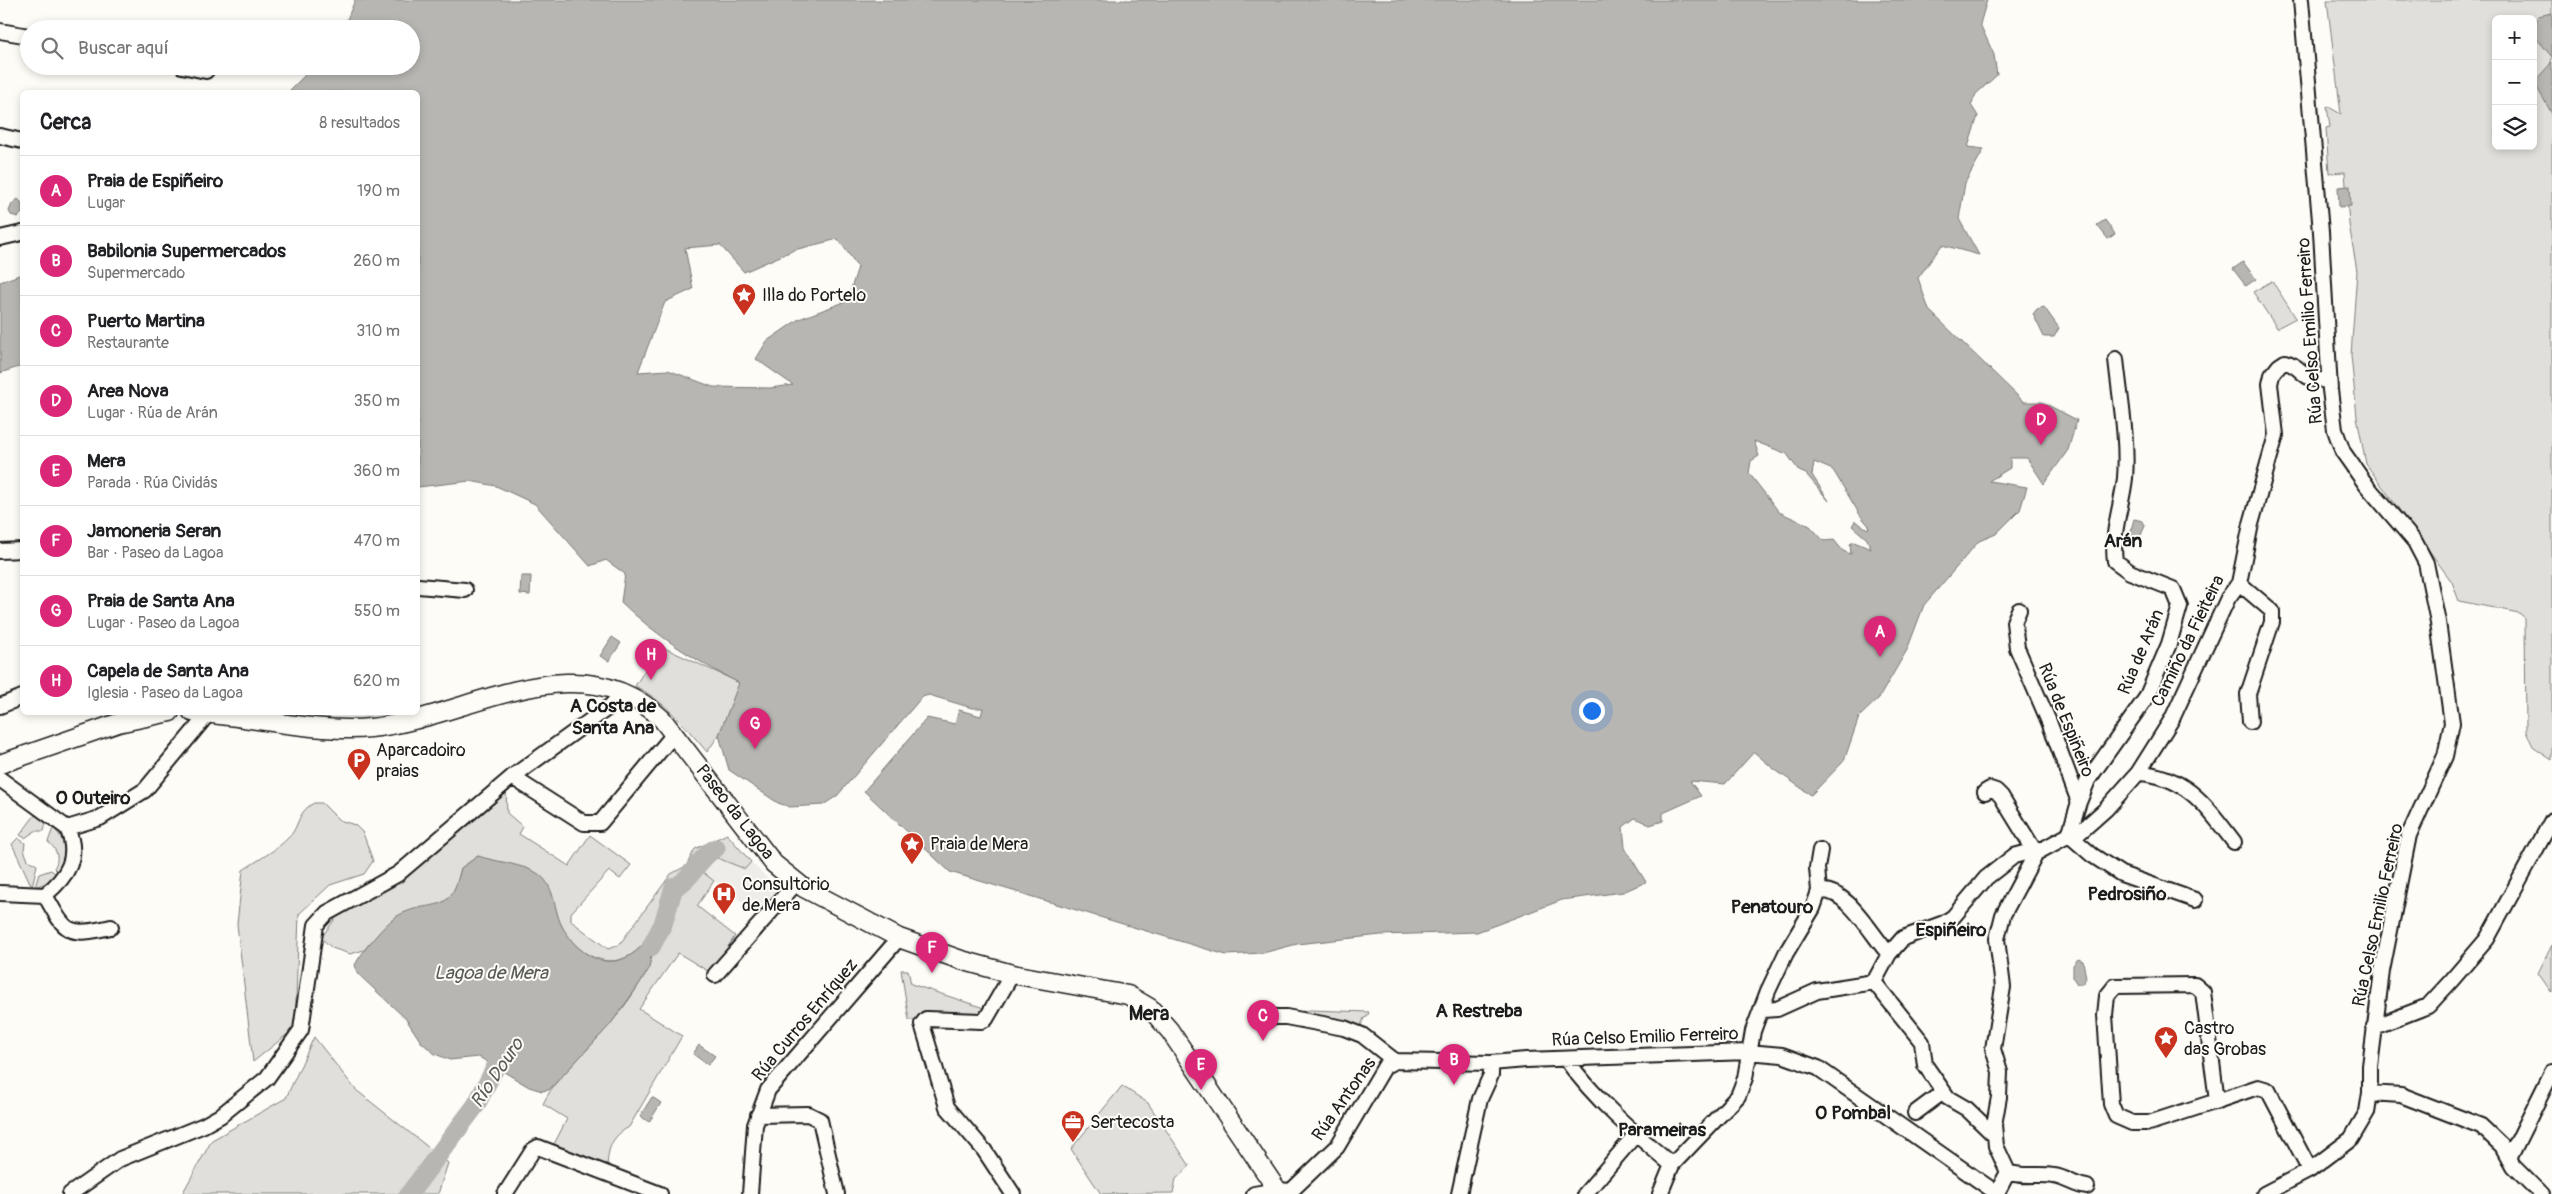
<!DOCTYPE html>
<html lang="es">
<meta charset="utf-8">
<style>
:root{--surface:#fff;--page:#f6f6f6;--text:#202124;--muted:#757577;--line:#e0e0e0;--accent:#db2777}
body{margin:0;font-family:Pangolin,sans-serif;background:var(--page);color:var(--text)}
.controls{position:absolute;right:15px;top:15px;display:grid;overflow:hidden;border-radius:8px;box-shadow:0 2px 8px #0003}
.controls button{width:45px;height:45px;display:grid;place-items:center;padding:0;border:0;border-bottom:1px solid var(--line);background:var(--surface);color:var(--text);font:25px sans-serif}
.you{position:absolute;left:1591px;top:710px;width:18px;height:18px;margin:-12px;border:4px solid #fff;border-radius:50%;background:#1a73e8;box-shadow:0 0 0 8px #1a73e833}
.badge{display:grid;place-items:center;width:32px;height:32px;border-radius:50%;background:var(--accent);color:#fff;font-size:16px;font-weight:700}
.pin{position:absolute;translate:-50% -41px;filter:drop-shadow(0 1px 2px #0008)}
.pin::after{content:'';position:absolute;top:26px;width:18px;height:15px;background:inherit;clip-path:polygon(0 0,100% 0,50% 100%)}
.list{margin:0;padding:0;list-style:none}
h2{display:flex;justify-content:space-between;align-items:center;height:65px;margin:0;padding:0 20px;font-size:21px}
h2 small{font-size:16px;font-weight:400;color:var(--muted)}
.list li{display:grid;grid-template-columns:32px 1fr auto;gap:15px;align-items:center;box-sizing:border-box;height:70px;padding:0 20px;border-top:1px solid var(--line)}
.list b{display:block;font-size:19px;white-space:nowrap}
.list p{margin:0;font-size:16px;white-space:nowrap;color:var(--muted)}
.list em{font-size:16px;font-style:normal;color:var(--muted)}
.icon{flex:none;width:28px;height:28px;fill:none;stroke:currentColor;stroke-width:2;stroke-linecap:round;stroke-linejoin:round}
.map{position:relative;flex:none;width:2552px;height:1194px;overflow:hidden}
.search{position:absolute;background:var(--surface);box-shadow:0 2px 8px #0003;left:20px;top:20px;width:400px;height:55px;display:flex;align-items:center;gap:12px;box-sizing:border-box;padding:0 18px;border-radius:28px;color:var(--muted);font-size:19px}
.panel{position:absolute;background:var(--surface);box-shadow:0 2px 8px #0003;left:20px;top:90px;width:400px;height:625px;border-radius:8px}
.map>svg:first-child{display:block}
.built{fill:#eeede9}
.green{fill:#e0dfdb;stroke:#7e7e7c;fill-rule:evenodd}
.water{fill:#b7b6b2;stroke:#797876;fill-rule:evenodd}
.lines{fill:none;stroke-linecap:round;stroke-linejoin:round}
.river{stroke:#b7b6b2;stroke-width:19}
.minor-casing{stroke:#1c1c1c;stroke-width:18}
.major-casing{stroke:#1c1c1c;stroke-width:21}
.minor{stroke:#fdfcf7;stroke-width:14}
.major{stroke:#fdfcf7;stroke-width:18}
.labels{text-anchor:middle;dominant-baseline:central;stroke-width:4;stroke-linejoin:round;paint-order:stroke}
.poi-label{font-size:18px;fill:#1c1c1c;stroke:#fdfcf7;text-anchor:start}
.street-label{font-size:18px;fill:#1c1c1c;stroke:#fdfcf7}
.neighbourhood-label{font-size:19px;font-weight:bold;fill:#1c1c1c;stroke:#fdfcf7}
.water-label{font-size:19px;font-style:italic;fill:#5a5a58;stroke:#fdfcf7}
.quarter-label{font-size:20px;font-weight:bold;fill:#1c1c1c;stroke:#fdfcf7}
</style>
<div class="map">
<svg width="2552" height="1194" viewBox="0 0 2552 1194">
<rect width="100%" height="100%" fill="#fdfcf7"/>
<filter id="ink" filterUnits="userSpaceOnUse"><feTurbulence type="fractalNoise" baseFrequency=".02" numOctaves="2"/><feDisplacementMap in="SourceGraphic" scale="10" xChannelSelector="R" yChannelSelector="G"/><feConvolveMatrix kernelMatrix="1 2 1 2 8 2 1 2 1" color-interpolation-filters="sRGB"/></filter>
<g filter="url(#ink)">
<path class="built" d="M715,857l30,12 6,-7 28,28 -21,24 -58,-44z"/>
<path class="green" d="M2327,0h225v59l-9,25 9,23v653l-18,-12 -8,-16 -1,-114 -6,-5 -60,-12 -7,-19 -86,-118 -9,-47 -6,-62 6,-84 -8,-47 -4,-52 -16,1 -3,-45 4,-1 -3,-21 14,8zM2496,19h37v127h-37z
M2272,281l24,37 -19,10 -24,-36z
M660,646l80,37 -21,52 -12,17c-22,-26 -41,-50 -72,-66z
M506,789l1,24 16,14 -4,7 50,32 21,-31 41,30 -11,14 -11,-8 -38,42v8l37,28 11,-4 52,-71 15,-8 9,-17 32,-15 24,28 -6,7 -30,-12 -15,13 14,11 -17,25 38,30 -24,37 -33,-20 -39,56 43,27 -53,91c-18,10 -21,21 -22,41l-55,-20 15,-29 -24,-15c9,-20 24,-33 38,-48 36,-38 74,-80 79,-133 -8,12 -22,30 -35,35 -27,11 -54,-11 -65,-35 -4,-9 -5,-20 -8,-29l-74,-38 -17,12 -4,16 -8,15 -11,6 -21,5 -37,22 -16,18 -14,4 -18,-6 -11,-10 25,-34 74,-41z
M314,803h8l17,17 16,5 8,8 10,28 -9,13 -34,11 -31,29 -4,114 -42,34 -16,-138 6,-54c15,-10 34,-20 46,-33 11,-11 7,-24 25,-34z
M35,815l11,8 -2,8h-9l-10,7 -5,-3z
M53,828c13,10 15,30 5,44l-4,-4c6,-9 3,-19 -6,-26z
M18,838l7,5 -1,7 4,10 9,5 -5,22 -20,-43z
M51,870l5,4 -7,8 -14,5 4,-13z
M2552,945v48l-14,-20z
M901,970h7l3,14 73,24 -10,13 -65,-1z
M1310,1010l59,2 -2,5 -3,1 -4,10c-22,-10 -44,-12 -68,-15z
M314,1037l42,53 92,73 -10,31h-256l30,-54 74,-42z
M1122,1086l26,17 42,63 -14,13 -3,14 -72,1 -30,-45z"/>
<path class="water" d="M355,0h1632l-7,24 14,31 3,20 -21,19 -5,11 7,11 -10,31 16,2 -19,34 -6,36 20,36 -37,-10 -24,33 11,32 95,92h18l35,18 -9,30 -24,34 -17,-26h-17v10l-21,13 38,6 -7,23 -24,24 -17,7 -55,64 -17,45 -28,48 -20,19 -15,44 -33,34 -37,-26 -20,-17 -29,32 -35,-3 11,15 -38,17v8l-13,4 -15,-7 -12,9 2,21 21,34 -23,10 -61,8 -85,32 -96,3 -84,9 -34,9 -37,2 -276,-83 -86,-81 63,-73 28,6 4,-14 22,6 2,-8h-11l-43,-13 -7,2 -85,99 -14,9 -33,2 -12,-4 -49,-33 -10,-35 20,-52c-43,-22 -83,-47 -118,-81l4,-28 -19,-14 -16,6 -55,-62 -39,-18 -26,-5 -52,6v-395h-130l26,-26h97v-37h-68zM838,239l20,28 -11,34 -48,18 -32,22 -11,18 37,26 -23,3 -57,-1 -45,-17 -30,2 27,-70 28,-13 -8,-41 35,-3 24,27 50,-22zM1754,441l33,13 12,17 7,3 23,27 -17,-26 2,-13 19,8 27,45 9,11 -1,3 -13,-8 -3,5 15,13 4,10 -17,-7 -4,2 1,10 -8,-3 -9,-11 -10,1 -14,-15 -31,-14 -30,-39 2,-12 8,-5z
M2552,13v44l-19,-23 5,-18z
M2552,62v52l-18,-32z
M2350,186l1,20 -12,1 -1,-20z
M18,199l4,4v10l-4,4 -7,-2 -2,-4 3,-7z
M2105,220l10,14 -7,5 -11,-14z
M2243,262l13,17 -10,7 -13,-17z
M22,274v92l-22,7v-91z
M2044,307l15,21 -5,9h-10l-11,-23 4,-5z
M2134,519l9,2 2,5 -5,11 -8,-1 -2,-3z
M521,576h10l-1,19 -10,-1z
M612,637l9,6 -12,18 -9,-5z
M478,856c15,5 47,9 59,17 18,11 16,34 24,51 11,23 37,46 64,34 13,-5 27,-23 35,-35l5,2 -2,9 -12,22 -2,13 -11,17 -28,39 -61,65 -7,1 -13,-4 -50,-30 -29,3 -15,-6 -14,-12 -15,-23 -49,-46 -2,-8c7,-14 31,-43 44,-50 35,-18 50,4 62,-47z
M2078,959l5,2 3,17 -4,6h-5l-4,-6v-13z
M699,1045l16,11 -7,9 -15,-11z
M652,1097l9,6 -12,19 -9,-6z"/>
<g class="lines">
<path class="river" d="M651,947l12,-23 11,-37c19,-7 23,-29 42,-39
M409,1194l67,-89 19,-37 16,-20"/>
<g class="minor-casing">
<path id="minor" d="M0,31l29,5
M182,66l24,5
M0,136l22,5
M0,238l22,-5
M0,551l22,-1
M2239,583l33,28v11l-24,72 2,28
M418,586l47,4
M2019,610l-5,12 3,26 32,74 30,80 -10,33
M0,706l22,-9
M2138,773c48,2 69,34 96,69
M512,777l72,46h16l74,-89
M0,779l67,49c13,29 1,48 -22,67l-45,-2
M1985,792l5,-3 6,2 5,5 35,57
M2079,802l9,-22 58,-82 23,-54 11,-38 -7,-17 -43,-17 -15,-11c-4,-29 7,-55 10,-83 3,-39 -5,-80 -9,-119
M67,828l33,-10 45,-28 63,-76
M2069,835l23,20 29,19 74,26
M1819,891c28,-4 53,45 70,63
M45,895c21,38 22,42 66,32
M1012,974l-26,45 -5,2 -55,-2 -4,5 25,83 37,43 29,44
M715,975l81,-92
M1874,982l15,-28 14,-16 41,-15 9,-6 33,-39 28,-22 11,-3h11l33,-18 10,-2 27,-24 32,-36 34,-54 56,-121 11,-15 12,-59 25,-89 -6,-51 2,-9 7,-9 6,-4c19,4 16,21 44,18
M1874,982l48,60 3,23 23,33 19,11 28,27
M1763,1010l14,-1 40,-18 57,-9
M1262,1017h24l58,11 18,7 33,26 96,2 35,-3 222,-8 34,3 36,13 180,126
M2374,1027l54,-21 23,-25 36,-42 65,-119
M1566,1059c29,41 68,74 106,106
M2370,1093l31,2 80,31 21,20 11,20 28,28
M2217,1101l-68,22h-17l-16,-7 -5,-12 -6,-89 2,-19 8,-10 80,-1 8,7 14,109 41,-14 10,3 42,80
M1915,1113l28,-21
M758,1115l50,-1 12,6 17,74
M2509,1159l43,-87
M2008,1172c15,6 30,1 46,4 13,2 21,10 33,11
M1997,1193l11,-21 -12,-26 -2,-21 5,-28 1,-25 -7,-23 10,-62 -6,-48 6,-24 33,-62
M70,1194l50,-35 84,-34 16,-9 47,-38 34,-48 15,-105 11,-12 71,-39 114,-97 115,-83
M505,1194l28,-44 5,-3 122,47
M750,1194l5,-69 13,-35 131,-152
M1254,1194l23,-4 14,1 46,-44 48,-81 10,-5
M1459,1194l21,-95 11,-24v-12
M1585,1194l51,-60
M1660,1194l12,-29 66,-69 7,-18 8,-47 15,-40 18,-38 27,-45 6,-17 -2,-23 3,-18
M2264,1194l46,-24 41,-31 16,-27 3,-19v-27l12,-95 27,-136 36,-79 7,-33 -14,-101 -12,-59 -11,-21 -48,-56 -24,-34 -8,-22 -5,-40 -9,-158 -20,-232"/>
</g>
<g class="major-casing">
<path id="major" d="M192,712c56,4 124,21 178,16 97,-9 207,-91 292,-9l112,145 30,24 95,50 62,22 51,14 116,21 22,13 20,23 110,163
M0,764l118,-41 52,-11"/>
</g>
<use href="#minor" class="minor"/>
<use href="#major" class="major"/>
</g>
</g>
<defs>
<g id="sight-pin" transform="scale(1.25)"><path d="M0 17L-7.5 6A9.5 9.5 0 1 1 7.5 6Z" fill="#c8321e" stroke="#fdfcf7"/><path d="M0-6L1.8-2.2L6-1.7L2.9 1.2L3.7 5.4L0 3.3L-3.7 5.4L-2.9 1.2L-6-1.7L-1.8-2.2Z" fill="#fff"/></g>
<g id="parking-pin" transform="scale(1.25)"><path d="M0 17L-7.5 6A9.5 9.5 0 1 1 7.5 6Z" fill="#c8321e" stroke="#fdfcf7"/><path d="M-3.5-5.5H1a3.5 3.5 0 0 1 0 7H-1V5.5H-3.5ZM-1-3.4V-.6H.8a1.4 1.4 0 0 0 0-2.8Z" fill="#fff"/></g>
<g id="hospital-pin" transform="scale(1.25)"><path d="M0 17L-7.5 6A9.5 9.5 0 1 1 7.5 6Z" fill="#c8321e" stroke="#fdfcf7"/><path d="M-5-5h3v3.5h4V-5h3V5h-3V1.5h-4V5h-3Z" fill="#fff"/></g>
<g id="office-pin" transform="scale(1.25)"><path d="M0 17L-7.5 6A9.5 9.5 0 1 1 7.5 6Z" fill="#c8321e" stroke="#fdfcf7"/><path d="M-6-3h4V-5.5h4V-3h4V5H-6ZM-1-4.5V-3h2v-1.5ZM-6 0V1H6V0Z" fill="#fff"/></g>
</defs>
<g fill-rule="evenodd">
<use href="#sight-pin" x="744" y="295"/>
<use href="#parking-pin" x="359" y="760"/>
<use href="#sight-pin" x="912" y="844"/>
<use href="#hospital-pin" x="724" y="894"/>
<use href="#sight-pin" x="2166" y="1038"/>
<use href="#office-pin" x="1073" y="1122"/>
</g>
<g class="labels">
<g class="poi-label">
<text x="762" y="295">Illa do Portelo</text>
<text x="376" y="750">Aparcadoiro<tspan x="376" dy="21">praias</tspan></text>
<text x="930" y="844">Praia de Mera</text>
<text x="742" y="884">Consultorio<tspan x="742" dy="21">de Mera</tspan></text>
<text x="2184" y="1028">Castro<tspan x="2184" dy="21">das Grobas</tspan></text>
<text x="1090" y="1122">Sertecosta</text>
</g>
<g class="street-label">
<text transform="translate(2310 331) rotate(-94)">Rúa Celso Emilio Ferreiro</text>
<text transform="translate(2188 641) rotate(-64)">Camiño da Fieiteira</text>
<text transform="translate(2141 652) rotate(-67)">Rúa de Arán</text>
<text transform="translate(2066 720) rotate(68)">Rúa de Espiñeiro</text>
<text transform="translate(735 812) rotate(52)">Paseo da Lagoa</text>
<text transform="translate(2378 915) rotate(-78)">Rúa Celso Emilio Ferreiro</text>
<text transform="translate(805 1020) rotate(-50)">Rúa Curros Enríquez</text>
<text transform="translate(1645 1037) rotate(-2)">Rúa Celso Emilio Ferreiro</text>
<text transform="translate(1344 1099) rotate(-55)">Rúa Antonas</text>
</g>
<g class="neighbourhood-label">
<text x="2123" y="541">Arán</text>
<text x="613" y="706">A Costa de<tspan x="613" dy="22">Santa Ana</tspan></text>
<text x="93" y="798">O Outeiro</text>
<text x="2127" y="894">Pedrosiño</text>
<text x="1772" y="907">Penatouro</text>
<text x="1951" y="930">Espiñeiro</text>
<text x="1479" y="1011">A Restreba</text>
<text x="1853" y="1113">O Pombal</text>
<text x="1662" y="1130">Parameiras</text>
</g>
<g class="water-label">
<text x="491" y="973">Lagoa de Mera</text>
<text transform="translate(497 1073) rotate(-56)">Río Douro</text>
</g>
<g class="quarter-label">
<text x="1149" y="1013">Mera</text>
</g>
</g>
</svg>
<div class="controls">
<button>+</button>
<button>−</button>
<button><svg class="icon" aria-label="layers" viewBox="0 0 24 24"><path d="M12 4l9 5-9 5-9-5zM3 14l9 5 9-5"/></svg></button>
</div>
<div class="you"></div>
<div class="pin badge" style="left:1880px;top:657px">A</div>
<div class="pin badge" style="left:1454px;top:1085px">B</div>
<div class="pin badge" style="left:1263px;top:1041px">C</div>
<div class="pin badge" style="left:2041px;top:445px">D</div>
<div class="pin badge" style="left:1201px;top:1090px">E</div>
<div class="pin badge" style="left:932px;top:973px">F</div>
<div class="pin badge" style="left:755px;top:749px">G</div>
<div class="pin badge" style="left:651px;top:680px">H</div>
<div class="search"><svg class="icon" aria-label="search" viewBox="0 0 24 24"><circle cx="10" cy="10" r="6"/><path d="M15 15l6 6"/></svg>Buscar aquí</div>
<section class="panel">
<h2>Cerca<small>8 resultados</small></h2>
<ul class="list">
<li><span class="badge">A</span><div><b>Praia de Espiñeiro</b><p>Lugar</p></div><em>190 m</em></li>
<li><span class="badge">B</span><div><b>Babilonia Supermercados</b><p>Supermercado</p></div><em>260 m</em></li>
<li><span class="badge">C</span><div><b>Puerto Martina</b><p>Restaurante</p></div><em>310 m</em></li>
<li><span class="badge">D</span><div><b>Area Nova</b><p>Lugar · Rúa de Arán</p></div><em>350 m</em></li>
<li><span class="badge">E</span><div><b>Mera</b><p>Parada · Rúa Cividás</p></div><em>360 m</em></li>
<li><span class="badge">F</span><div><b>Jamoneria Seran</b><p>Bar · Paseo da Lagoa</p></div><em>470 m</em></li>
<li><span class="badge">G</span><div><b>Praia de Santa Ana</b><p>Lugar · Paseo da Lagoa</p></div><em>550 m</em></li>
<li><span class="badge">H</span><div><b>Capela de Santa Ana</b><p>Iglesia · Paseo da Lagoa</p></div><em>620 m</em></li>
</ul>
</section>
</div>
